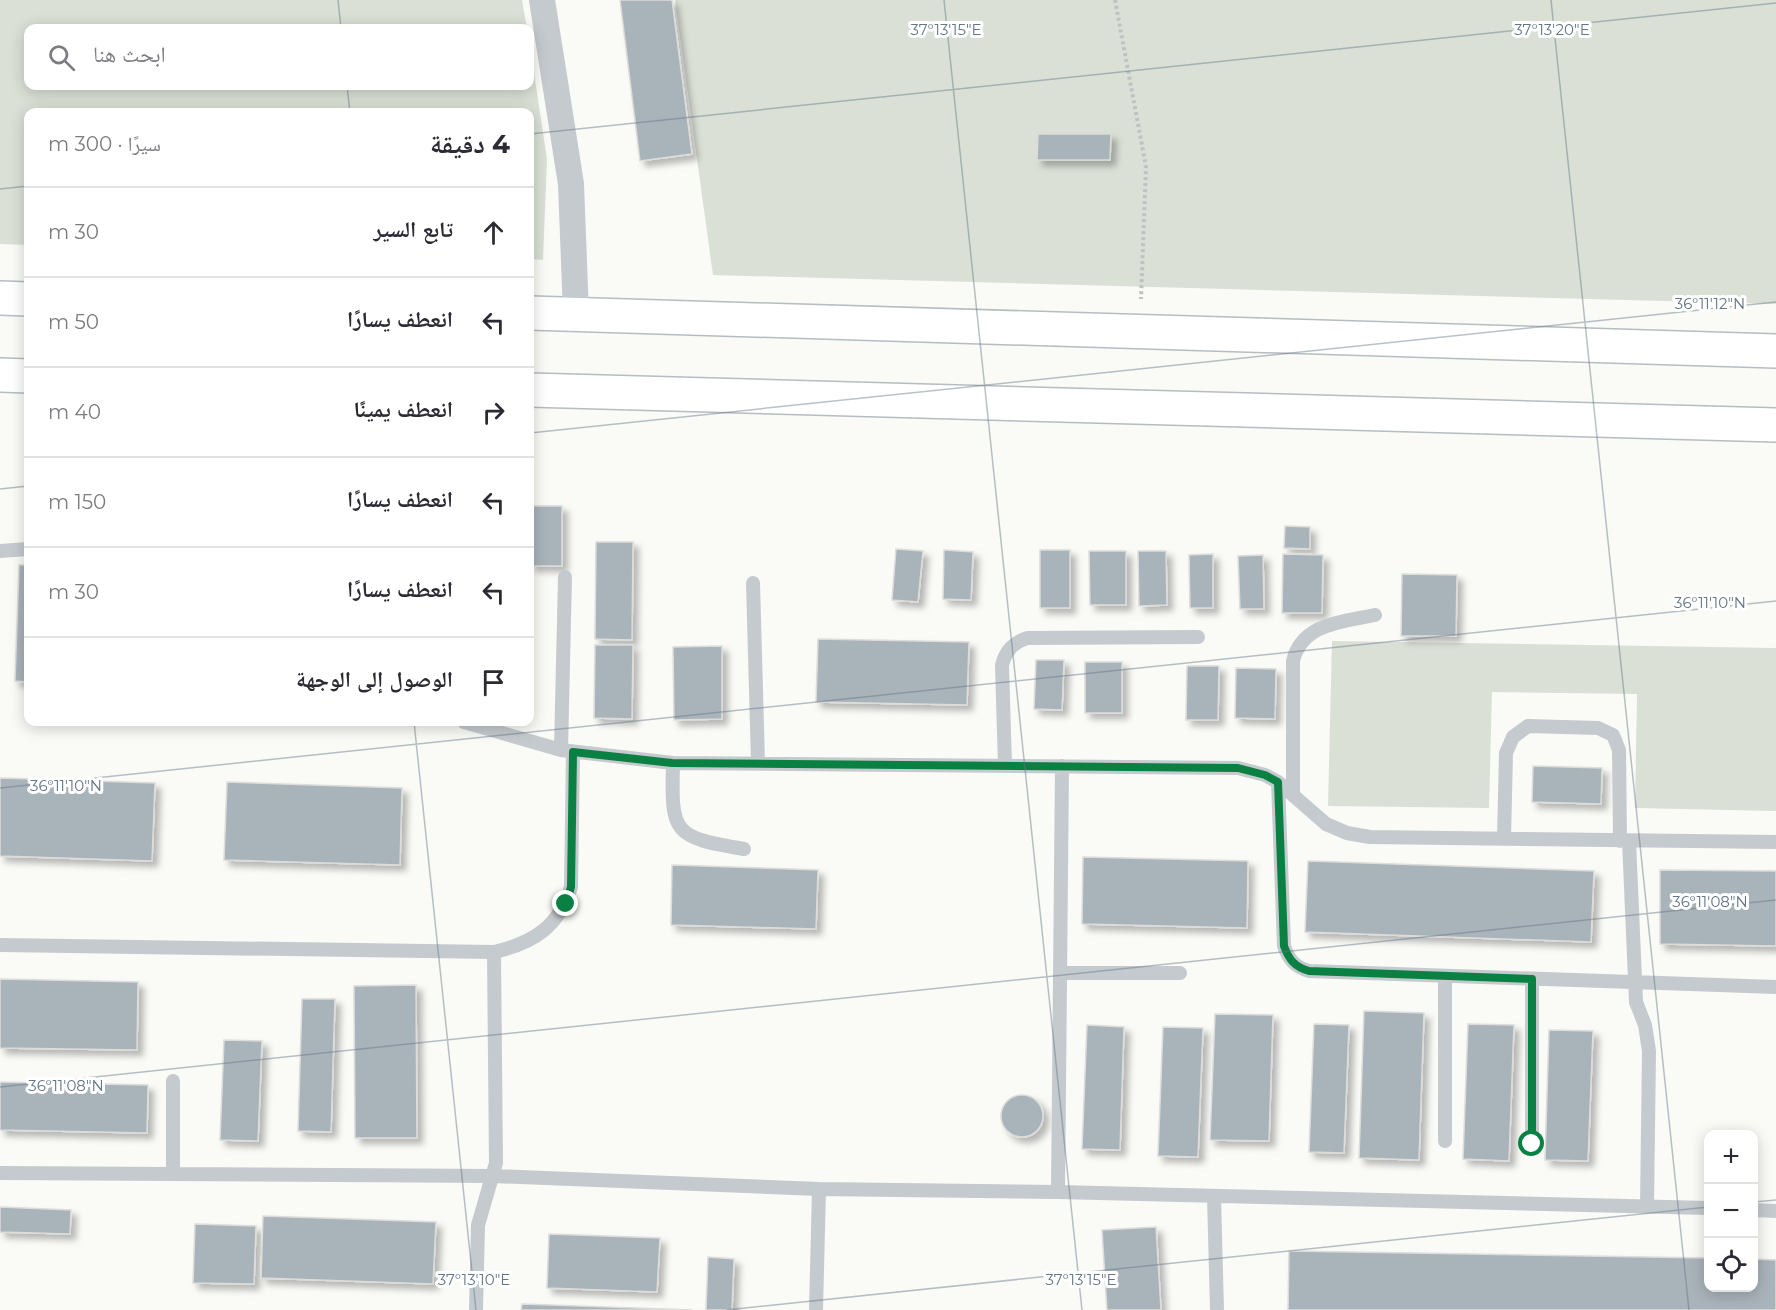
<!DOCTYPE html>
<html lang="ar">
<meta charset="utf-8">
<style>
:root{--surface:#fff;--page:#f7f7f7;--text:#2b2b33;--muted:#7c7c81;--line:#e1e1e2}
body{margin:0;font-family:Montserrat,"Noto Naskh Arabic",sans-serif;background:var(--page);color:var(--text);direction:rtl}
.controls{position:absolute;right:18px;bottom:18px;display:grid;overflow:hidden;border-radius:12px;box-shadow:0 3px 15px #0003}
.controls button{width:54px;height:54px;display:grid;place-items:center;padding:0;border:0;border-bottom:2px solid var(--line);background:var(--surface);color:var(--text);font:30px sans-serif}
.stop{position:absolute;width:18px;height:18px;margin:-14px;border:4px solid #0b8043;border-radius:50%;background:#fff}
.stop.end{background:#0b8043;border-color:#fff;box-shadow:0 2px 6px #0008}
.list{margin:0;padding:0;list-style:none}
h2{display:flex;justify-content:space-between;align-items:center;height:78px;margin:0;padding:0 24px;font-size:26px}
h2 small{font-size:20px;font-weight:400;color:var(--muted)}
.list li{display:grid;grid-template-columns:39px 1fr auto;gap:18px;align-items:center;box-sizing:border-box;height:90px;padding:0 24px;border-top:2px solid var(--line)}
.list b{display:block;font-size:22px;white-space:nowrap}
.list em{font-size:20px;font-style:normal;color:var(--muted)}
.icon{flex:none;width:33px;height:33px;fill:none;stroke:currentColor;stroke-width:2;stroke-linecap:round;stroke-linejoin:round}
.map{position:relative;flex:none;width:1776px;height:1310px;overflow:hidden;direction:ltr}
.search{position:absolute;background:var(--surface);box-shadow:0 3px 15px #0003;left:24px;top:24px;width:510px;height:66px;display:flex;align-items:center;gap:15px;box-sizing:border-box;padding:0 21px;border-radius:12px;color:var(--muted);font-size:22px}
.panel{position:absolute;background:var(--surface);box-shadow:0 3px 15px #0003;left:24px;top:108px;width:510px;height:618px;border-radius:12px;direction:rtl}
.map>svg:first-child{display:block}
.green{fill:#dae0d6}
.building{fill:#a9b3ba;stroke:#dcdcda;stroke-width:1.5;filter:url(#shadow)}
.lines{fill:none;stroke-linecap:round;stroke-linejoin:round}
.primary-casing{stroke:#b6bcc0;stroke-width:36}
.path{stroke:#bfc2c5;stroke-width:4;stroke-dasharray:3 3;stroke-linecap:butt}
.lane{stroke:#c5cace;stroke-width:14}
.street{stroke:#c5cace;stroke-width:26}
.primary{stroke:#fff;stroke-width:33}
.route{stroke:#0b8043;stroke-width:8}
.ticks{fill:none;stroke:#637684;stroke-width:1.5;stroke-opacity:0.45}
.ticks-label{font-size:15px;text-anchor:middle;fill:#637684;stroke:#fff;stroke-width:6;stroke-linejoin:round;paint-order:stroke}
</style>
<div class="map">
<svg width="1776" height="1310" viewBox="0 0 1776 1310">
<defs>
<filter id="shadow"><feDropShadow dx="5.5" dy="5.5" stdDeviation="3" flood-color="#0004"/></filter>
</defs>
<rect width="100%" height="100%" fill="#fafaf7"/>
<path class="green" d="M0,0h522l5,28h-499v58h502v-39l17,112 -4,101 -13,-1v-147h-502v133l-28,-1z
M675,0h1101v304l-1063,-29z
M1332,641l444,7v163l-141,-3 2,-114 -145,-2 -3,116 -161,-2z"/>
<path class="building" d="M620,0h52l20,154 -52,7z
M1038,134h73l-1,26h-73z
M530,506h32v60h-32z
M1285,526l25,1v22l-26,-1z
M596,542h37l-1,98 -37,-1z
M896,549l27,2 -5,51 -26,-2z
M944,550l29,2 -2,48 -28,-1z
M1040,550h30v58h-30z
M1089,551h37v54h-36z
M1138,551h28l1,54 -28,1z
M1213,554v54h-23l-1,-53z
M1283,554l40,1 -1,58h-40z
M1263,555l1,54h-24l-2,-53z
M19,565h9v117l-13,-1z
M1402,574l55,1 -1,61h-55z
M818,639l151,3 -2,63 -151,-3z
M595,645h38l-1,74 -38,-1z
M722,646v73l-48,1 -1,-73z
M1036,660h28l-2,50 -28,-1z
M1085,662h37v51h-37z
M1187,666h32l-1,54h-32z
M1236,668l40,1 -1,50 -40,-1z
M1533,766l69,2 -1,36 -69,-2z
M0,778l155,5 -3,78 -152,-5z
M227,782l175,6 -2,77 -176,-5z
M1083,857l165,4 -1,67 -165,-4z
M1308,861l286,10 -3,71 -286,-10z
M672,865l146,5 -2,59 -145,-4z
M1660,870l116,1v75l-116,-2z
M0,979l138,3 -1,68 -137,-2z
M416,985l1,153h-62l-1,-152z
M302,999h33l-4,133 -33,-1z
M1364,1011l60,2 -5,147 -60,-2z
M1215,1014l58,1 -4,126 -59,-1z
M1314,1024l35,1 -5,128 -35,-1z
M1468,1024l46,1 -5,136 -46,-2z
M1087,1025l37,2 -4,123 -38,-1z
M1163,1027l40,1 -5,129 -40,-1z
M1549,1030l44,1 -5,130 -43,-1z
M224,1040l38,1 -4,100 -38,-1z
M0,1082l148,3 -1,48 -147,-3z
M1001 1116a21 21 0 1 1 42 0a21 21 0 1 1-42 0Z
M0,1207l71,3 -1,24 -70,-2z
M263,1216l173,6 -3,62 -172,-6z
M195,1224l61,2 -2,58 -61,-1z
M1156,1227l5,83h-54l-5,-80z
M549,1234l111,4 -3,54 -110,-4z
M1289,1251l419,7v30h46v-29l22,1v50h-488z
M708,1257l26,2 -2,51h-26z
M522,1304l170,6h-171z"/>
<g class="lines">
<g class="primary-casing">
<path id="primary" d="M0,298l28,1
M530,313l1246,38
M0,375l28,1
M530,390l1246,35"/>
</g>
<path class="path" d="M1115,0l31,167 -5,132"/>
<path class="lane" d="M0,551l28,-2
M753,583l5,180
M464,722l97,28 112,13 565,5 27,7 13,7 48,42 21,9 23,4 406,5
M561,750l4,-173
M673,763c-2,71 0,74 71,86
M1005,766l-3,-101c4,-15 11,-22 25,-27l171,-1
M1278,782l6,164c5,14 11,21 25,25l467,16
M1293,794v-133c9,-38 50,-39 82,-46
M1504,839l2,-86 7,-16 15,-11 70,2 15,7 6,15 1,91
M1629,841l7,161 9,23 4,26 -2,155
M0,945l494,7c39,-9 65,-25 77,-65l2,-135
M1060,973h120
M1445,1141v-165
M1532,1144v-165
M0,1173l494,3 325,13 239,3 650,16
M173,1174v-93
M1058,1192l4,-426
M1214,1196l3,114
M1754,1210l22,1
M476,1310l2,-85 18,-62 -2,-211
M816,1310l3,-121"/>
<path class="street" d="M542,0l29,184 5,130"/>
<use href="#primary" class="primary"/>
</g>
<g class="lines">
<path class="route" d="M566,904l5,-17 2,-135 99,11 566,5 27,7 13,7 6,164c5,14 11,21 25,25l223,8v165"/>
</g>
<path class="ticks" d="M338,0l3,28M944,0l138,1310M1551,0l138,1310M347,86l3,26M530,134l1246,-131M0,189l28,-3M530,433l1246,-131M0,489l28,-3M414,722l62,588M0,788l1776,-187M0,1087l1776,-187M1754,1202l22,-2M726,1310l982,-103"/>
<g class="ticks-label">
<text x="946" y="35">37°13'15"E</text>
<text x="1552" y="35">37°13'20"E</text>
<text x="1710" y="309">36°11'12"N</text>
<text x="1710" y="608">36°11'10"N</text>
<text x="66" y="791">36°11'10"N</text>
<text x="1710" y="907">36°11'08"N</text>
<text x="66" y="1091">36°11'08"N</text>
<text x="474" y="1285">37°13'10"E</text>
<text x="1081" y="1285">37°13'15"E</text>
</g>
</svg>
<div class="controls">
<button>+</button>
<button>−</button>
<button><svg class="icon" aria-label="locate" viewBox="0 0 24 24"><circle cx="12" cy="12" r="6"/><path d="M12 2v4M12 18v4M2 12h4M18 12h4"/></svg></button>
</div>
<div class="stop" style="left:1532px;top:1144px"></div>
<div class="stop end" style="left:566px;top:904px"></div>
<div class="search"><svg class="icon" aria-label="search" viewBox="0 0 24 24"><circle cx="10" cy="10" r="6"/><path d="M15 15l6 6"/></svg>ابحث هنا</div>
<section class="panel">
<h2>4 دقيقة<small>سيرًا · 300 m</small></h2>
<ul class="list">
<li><svg class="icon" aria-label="ahead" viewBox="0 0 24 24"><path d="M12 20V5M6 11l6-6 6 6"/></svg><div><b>تابع السير</b></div><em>30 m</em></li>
<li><svg class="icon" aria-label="left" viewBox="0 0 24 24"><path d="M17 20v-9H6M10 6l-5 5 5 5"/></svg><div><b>انعطف يسارًا</b></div><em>50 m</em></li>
<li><svg class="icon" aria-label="right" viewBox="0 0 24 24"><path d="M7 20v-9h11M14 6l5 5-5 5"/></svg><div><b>انعطف يمينًا</b></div><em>40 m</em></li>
<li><svg class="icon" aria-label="left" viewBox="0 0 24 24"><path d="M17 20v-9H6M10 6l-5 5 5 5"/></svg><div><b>انعطف يسارًا</b></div><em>150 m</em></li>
<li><svg class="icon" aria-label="left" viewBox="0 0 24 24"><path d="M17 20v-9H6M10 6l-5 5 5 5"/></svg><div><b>انعطف يسارًا</b></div><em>30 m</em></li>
<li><svg class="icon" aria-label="arrive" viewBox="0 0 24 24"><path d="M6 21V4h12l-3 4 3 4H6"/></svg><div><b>الوصول إلى الوجهة</b></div></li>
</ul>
</section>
</div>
